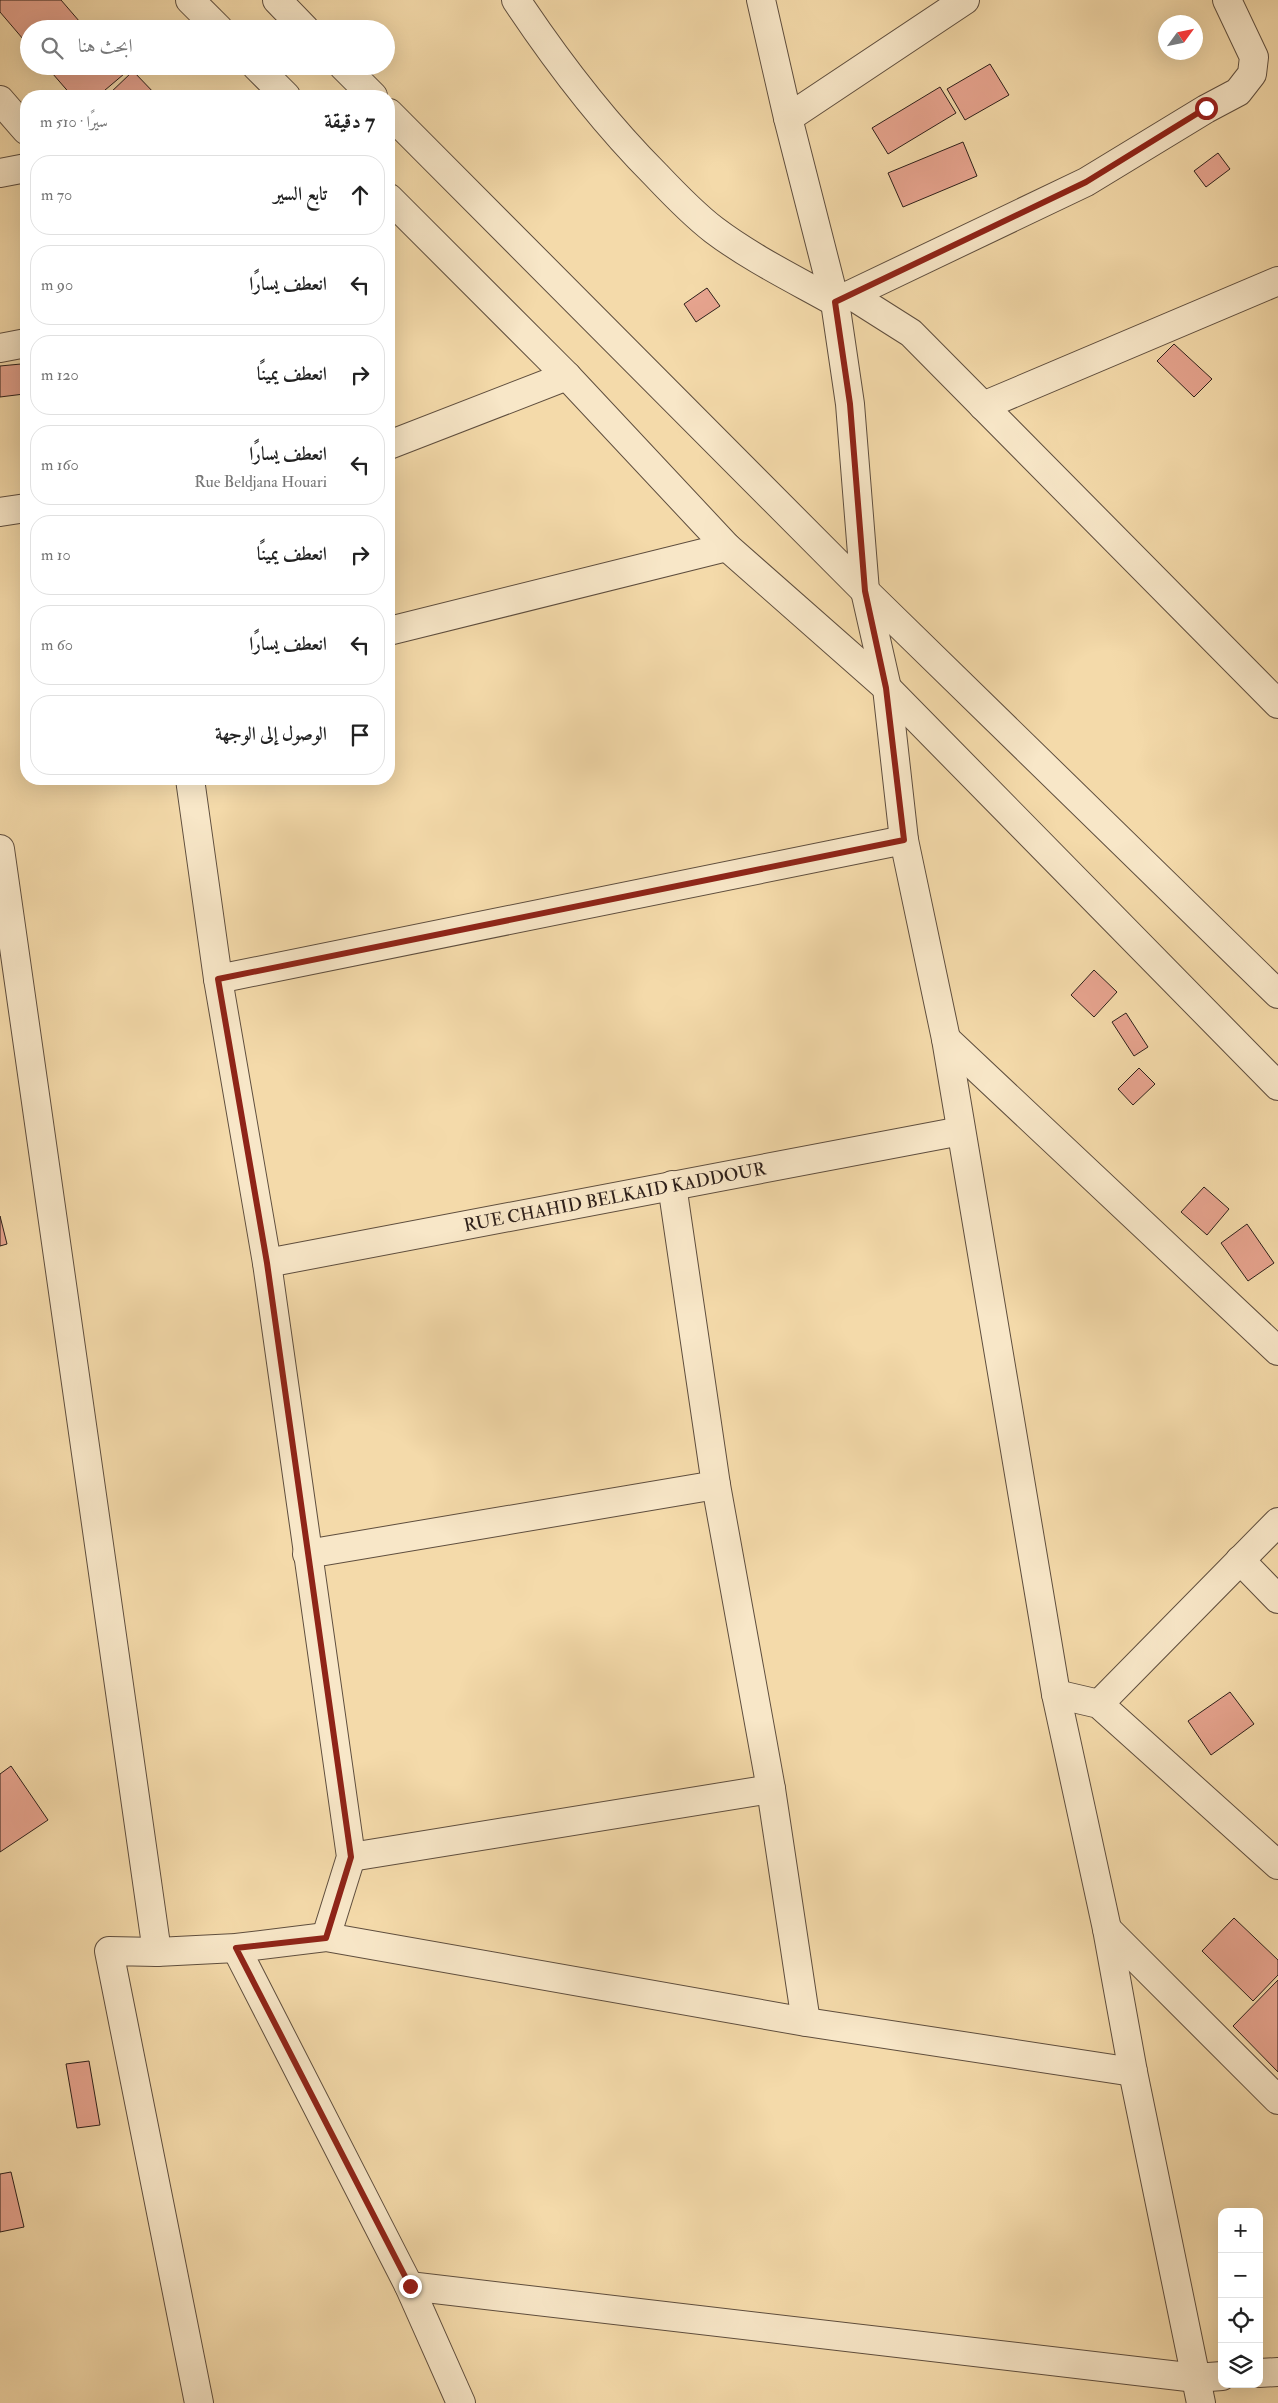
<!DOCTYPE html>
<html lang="ar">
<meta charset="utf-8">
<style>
:root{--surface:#fff;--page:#f6f6f6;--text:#222;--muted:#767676;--line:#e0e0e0}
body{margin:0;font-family:"IM FELL Double Pica",Amiri,serif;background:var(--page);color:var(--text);direction:rtl}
.controls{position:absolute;right:15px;bottom:15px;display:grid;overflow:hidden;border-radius:10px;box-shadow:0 5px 20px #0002}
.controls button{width:45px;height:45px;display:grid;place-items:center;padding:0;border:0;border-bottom:1px solid var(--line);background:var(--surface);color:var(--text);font:25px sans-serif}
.compass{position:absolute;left:1158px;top:15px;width:45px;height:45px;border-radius:50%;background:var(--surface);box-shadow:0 5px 20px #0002;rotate:57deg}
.stop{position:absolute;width:15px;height:15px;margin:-11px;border:4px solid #8f2418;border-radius:50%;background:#fff}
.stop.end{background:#8f2418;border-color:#fff;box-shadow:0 1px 5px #0008}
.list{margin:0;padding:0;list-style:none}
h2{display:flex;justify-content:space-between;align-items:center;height:65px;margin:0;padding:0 20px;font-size:21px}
h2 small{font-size:16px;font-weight:400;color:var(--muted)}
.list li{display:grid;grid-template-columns:32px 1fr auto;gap:15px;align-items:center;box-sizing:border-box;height:80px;margin:0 10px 10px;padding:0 10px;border:1px solid var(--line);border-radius:20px}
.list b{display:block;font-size:19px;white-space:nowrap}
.list p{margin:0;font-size:16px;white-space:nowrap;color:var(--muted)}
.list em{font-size:16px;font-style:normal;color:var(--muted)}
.icon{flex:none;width:28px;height:28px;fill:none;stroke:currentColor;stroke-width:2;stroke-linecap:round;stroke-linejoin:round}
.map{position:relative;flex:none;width:1278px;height:2403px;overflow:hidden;direction:ltr}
.search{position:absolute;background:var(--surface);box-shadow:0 5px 20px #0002;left:20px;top:20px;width:375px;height:55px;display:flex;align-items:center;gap:12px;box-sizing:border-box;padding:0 18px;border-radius:28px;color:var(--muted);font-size:19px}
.panel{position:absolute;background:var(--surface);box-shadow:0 5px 20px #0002;left:20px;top:90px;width:375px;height:695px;border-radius:20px;direction:rtl}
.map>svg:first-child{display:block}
.building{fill:#e7a48f;stroke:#2d1f1a}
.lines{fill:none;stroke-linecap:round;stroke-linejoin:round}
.minor-casing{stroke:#5f4e3e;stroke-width:30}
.minor{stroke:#f8e7c8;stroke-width:28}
.route{stroke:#8f2418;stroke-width:6}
.labels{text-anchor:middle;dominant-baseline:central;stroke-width:4.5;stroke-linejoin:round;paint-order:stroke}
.street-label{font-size:18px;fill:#2d1f1a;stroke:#f8e7c8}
</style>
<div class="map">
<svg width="1278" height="2403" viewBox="0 0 1278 2403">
<rect width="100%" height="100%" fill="#f4daaa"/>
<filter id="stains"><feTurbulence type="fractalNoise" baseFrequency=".004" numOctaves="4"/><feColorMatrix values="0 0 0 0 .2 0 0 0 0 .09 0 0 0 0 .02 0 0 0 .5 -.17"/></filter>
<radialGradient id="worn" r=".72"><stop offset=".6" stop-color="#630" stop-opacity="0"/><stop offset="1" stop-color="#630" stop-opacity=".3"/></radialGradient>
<path class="building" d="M0,0h61l25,29h-57v17l-29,-34z
M990,64l19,31 -44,25 -18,-31z
M46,66h72l6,8 -26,22h-26z
M133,71l24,25h-50z
M940,87l16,26 -68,41 -16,-26z
M963,142l14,34 -74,31 -15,-34z
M1218,153l12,16 -24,18 -12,-16z
M707,288l13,18 -24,16 -12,-18z
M1174,344l38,35 -18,18 -37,-36z
M21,364l3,30 -24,3v-31z
M1094,970l23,22 -23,25 -23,-22z
M1126,1013l22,34 -14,9 -22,-34z
M1139,1068l16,16 -22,21 -15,-16z
M1204,1187l25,22 -22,26 -26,-23z
M0,1216l7,28 -7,2z
M1247,1224l27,39 -26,18 -27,-38z
M1230,1692l24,32 -43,31 -23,-34z
M11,1766l37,54 -48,32v-78z
M1234,1918l44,42v15l-25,26 -51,-50z
M1278,1980v92l-45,-46z
M89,2061l11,64 -23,3 -11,-64z
M11,2172l13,55 -24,5v-58z"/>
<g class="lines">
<g class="minor-casing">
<g id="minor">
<path d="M190,0l29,29"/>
<path d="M277,0l28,29"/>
<path d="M516,0c42,63 87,122 140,175 18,19 37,39 58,55 37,28 80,49 121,72l251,-120 120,-73 32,-17 14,-18 2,-17 -27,-57"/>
<path d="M761,0l27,118 47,184 15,102 15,187 22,97 17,152 42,199 110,655 51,235 26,143 68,331"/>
<path d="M256,66l30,30"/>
<path d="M343,66l30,30"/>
<path d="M0,100l26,30"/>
<path d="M389,113l476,478 413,403"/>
<path d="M788,118l177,-118"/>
<path d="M0,173l26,-5"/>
<path d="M389,198l178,178 160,171 160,141 391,398"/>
<path d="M851,295l60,38 367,371"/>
<path d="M0,348l26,-5"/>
<path d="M983,406l295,-125"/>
<path d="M389,445l178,-69"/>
<path d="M0,512l26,-4"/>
<path d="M389,631l338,-84"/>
<path d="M190,779l28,200 49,284 84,594 -25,80"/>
<path d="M0,849l157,1103 79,-4 90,-11 480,85 327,50"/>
<path d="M218,979l686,-139"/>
<path d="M946,1039l332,312"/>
<path d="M672,1185l44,300 55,304 35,233"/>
<path id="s1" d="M267,1263l694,-132"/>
<path d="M307,1554l409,-69"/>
<path d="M1240,1560l38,39"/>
<path d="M1056,1694l43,10 179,161"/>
<path d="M1099,1704l179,-182"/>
<path d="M351,1857l420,-68"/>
<path d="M1107,1929l171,171"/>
<path d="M236,1948l173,338 52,117"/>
<path d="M157,1952l-48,-1 90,452"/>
<path d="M409,2286l787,92 26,-2"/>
<path d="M1259,2373l19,-1"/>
</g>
</g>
<use href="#minor" class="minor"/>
</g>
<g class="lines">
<path class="route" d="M410,2286l-174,-338 90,-10 25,-81 -84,-594 -49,-284 686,-139 -18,-152 -21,-97 -15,-187 -15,-102 251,-120 120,-74"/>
</g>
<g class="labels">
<g class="street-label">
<text stroke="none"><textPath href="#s1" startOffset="354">RUE CHAHID BELKAID KADDOUR</textPath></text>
</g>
</g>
<rect width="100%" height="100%" filter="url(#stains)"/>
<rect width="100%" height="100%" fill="url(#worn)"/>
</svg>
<div class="controls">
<button>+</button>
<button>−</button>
<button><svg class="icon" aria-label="locate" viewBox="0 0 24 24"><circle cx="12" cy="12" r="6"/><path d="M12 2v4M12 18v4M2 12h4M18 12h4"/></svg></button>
<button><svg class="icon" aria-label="layers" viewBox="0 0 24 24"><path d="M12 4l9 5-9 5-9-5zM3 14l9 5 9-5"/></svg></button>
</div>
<svg class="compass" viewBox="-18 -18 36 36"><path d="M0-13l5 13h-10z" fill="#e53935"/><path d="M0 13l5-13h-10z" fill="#767676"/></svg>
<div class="stop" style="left:1206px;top:108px"></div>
<div class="stop end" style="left:410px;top:2286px"></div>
<div class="search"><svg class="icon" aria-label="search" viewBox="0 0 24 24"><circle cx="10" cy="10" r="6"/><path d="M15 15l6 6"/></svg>ابحث هنا</div>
<section class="panel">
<h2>7 دقيقة<small>سيرًا · 510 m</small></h2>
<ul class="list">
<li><svg class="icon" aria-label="ahead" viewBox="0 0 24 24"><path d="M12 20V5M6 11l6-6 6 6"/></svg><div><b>تابع السير</b></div><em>70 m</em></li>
<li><svg class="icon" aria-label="left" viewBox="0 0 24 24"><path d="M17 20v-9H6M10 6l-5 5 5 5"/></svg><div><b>انعطف يسارًا</b></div><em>90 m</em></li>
<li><svg class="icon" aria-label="right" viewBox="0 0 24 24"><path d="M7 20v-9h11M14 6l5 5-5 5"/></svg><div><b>انعطف يمينًا</b></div><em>120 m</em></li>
<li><svg class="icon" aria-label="left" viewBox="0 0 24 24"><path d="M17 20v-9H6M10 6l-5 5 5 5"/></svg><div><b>انعطف يسارًا</b><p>Rue Beldjana Houari</p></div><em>160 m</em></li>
<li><svg class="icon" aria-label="right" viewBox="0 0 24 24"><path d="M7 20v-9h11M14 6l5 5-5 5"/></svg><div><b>انعطف يمينًا</b></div><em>10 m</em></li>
<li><svg class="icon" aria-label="left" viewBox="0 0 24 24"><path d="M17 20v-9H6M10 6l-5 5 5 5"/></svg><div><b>انعطف يسارًا</b></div><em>60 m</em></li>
<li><svg class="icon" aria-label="arrive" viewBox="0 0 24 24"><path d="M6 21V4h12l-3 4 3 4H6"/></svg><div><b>الوصول إلى الوجهة</b></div></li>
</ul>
</section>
</div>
